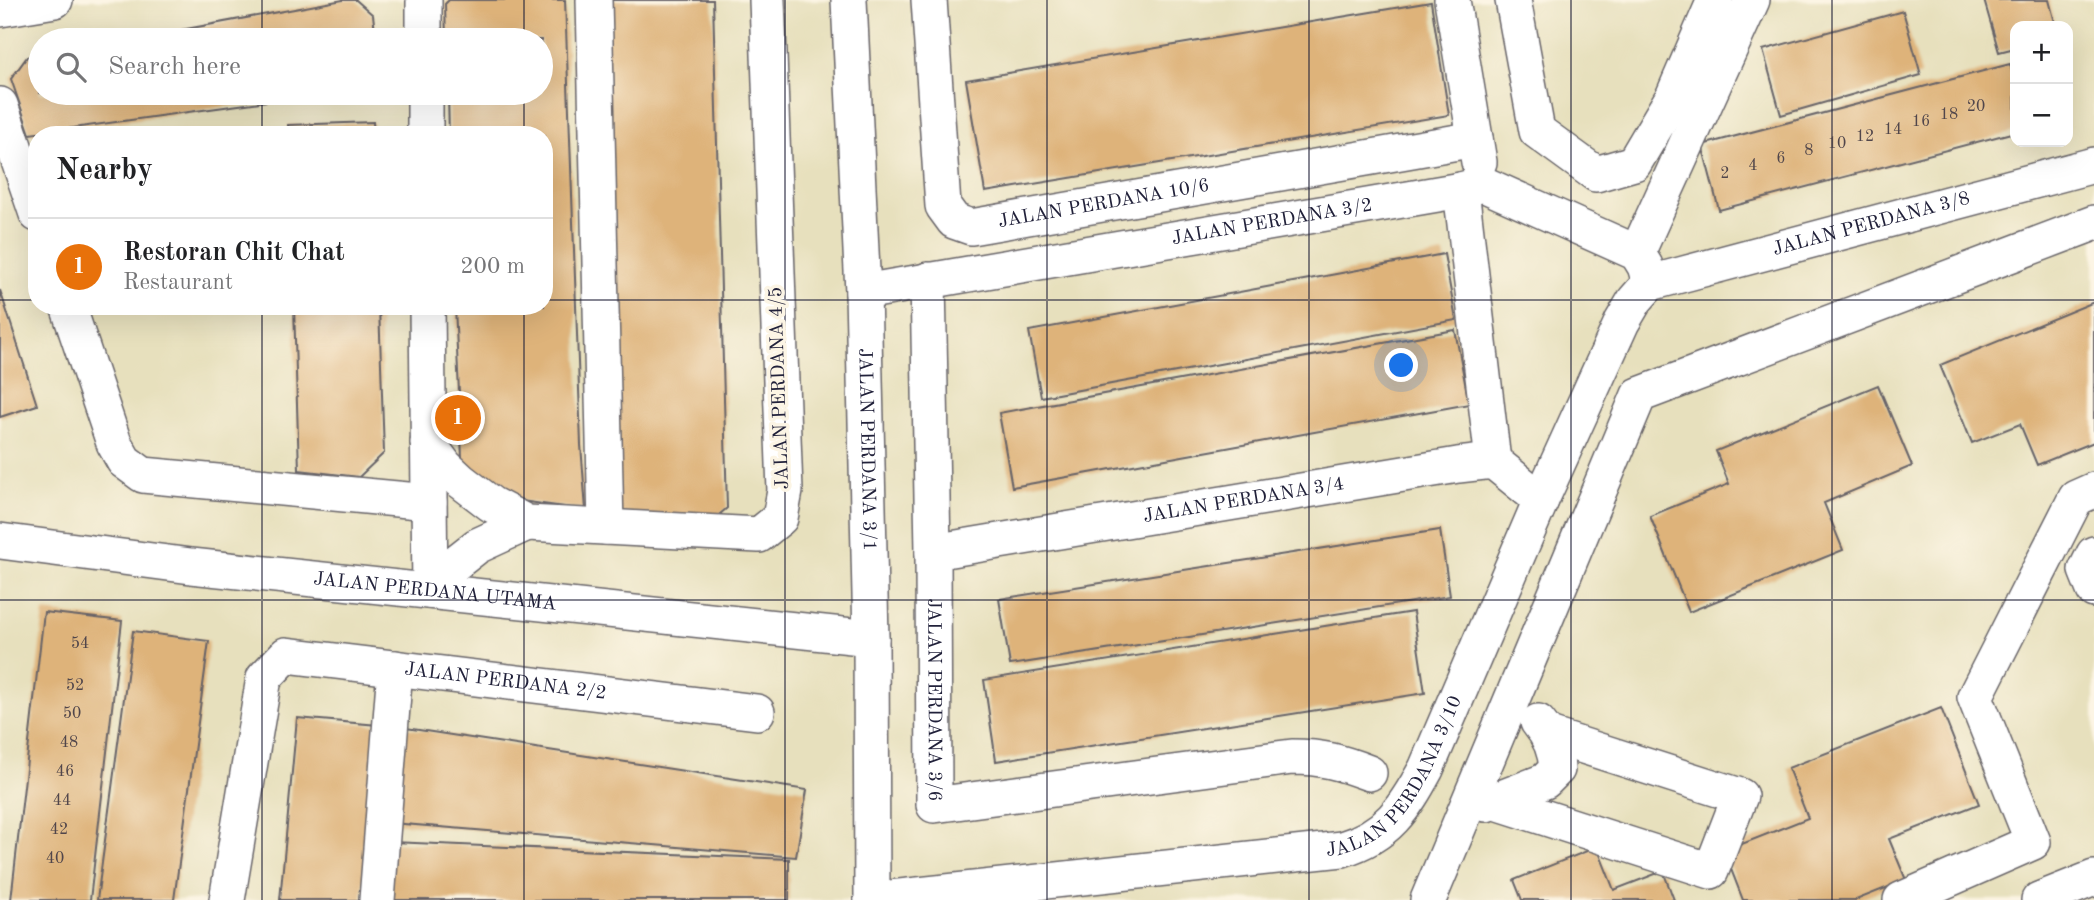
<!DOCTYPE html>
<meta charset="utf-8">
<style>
:root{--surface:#fff;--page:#f2f2f2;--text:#202124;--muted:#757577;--line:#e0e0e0;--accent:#b5179e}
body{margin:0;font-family:"Old Standard TT",serif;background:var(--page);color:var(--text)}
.controls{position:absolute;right:21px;top:21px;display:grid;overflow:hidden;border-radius:14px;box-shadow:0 7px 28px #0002}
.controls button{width:63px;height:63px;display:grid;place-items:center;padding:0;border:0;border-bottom:2px solid var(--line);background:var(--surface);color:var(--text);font:35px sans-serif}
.you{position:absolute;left:1402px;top:366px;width:24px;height:24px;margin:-18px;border:5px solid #fff;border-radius:50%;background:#1a73e8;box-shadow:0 0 0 10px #1a73e833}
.badge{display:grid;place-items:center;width:46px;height:46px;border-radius:50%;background:var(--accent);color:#fff;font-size:23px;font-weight:700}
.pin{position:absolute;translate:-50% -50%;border:4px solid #fff;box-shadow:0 2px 7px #0006}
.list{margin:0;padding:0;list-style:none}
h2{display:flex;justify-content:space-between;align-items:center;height:91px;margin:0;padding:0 28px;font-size:30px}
h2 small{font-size:23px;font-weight:400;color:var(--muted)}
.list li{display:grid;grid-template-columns:46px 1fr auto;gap:21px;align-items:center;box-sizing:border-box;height:98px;padding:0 28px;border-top:2px solid var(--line)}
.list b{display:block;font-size:26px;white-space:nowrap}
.list p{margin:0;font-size:23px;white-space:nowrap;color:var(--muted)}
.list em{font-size:23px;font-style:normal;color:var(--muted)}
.icon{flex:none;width:38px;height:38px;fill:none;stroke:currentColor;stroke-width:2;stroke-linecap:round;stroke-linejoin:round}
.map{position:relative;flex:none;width:2094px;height:900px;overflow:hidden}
.search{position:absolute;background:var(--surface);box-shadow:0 7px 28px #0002;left:28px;top:28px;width:525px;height:77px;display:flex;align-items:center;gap:18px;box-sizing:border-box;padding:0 24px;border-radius:38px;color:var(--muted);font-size:26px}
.panel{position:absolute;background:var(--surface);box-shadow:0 7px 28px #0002;left:28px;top:126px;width:525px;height:189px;border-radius:28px}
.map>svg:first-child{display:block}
.building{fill:#deb37a}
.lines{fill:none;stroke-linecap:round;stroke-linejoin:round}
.minor-casing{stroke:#676468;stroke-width:38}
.minor{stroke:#fff;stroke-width:35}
.grid{fill:none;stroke:#22223b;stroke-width:2;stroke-opacity:0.55}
.labels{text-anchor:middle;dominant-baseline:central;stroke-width:7;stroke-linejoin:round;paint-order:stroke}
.number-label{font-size:16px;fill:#51464b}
.street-label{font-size:19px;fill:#22223b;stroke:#fcf5e5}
</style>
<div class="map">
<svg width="2094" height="900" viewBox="0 0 2094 900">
<rect width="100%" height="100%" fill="#fcf5e5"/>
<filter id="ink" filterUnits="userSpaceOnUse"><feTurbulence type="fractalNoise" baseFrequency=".0143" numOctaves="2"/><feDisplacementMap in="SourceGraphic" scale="14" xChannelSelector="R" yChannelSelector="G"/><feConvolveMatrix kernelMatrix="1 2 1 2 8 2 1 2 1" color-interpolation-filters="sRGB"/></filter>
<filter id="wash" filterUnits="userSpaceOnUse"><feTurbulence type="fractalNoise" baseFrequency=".00686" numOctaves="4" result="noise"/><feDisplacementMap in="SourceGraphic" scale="28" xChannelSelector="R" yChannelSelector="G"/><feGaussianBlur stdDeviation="1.57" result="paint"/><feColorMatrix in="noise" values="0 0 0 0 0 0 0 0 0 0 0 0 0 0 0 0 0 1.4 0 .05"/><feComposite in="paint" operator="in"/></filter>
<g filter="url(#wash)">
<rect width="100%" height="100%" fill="#e7e0bd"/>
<g id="blocks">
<path class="building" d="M343,0h13l17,15 3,25h-249z
M449,0h116l16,445 5,65 -100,-14 -23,-17 -8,-173h89v-171h-95l-1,-42h93v-53h-95l-1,-36z
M595,0h118l14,508 -21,18 -97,-14z
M1984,0h65l7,26h-41v22l-16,4z
M1431,2l18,113 -464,77 -19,-112z
M1903,11l18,64 -140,40 -18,-65z
M40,54v39l277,1 -287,40 -19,-55 16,-22z
M2010,64l5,19v49l-296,78 -17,-65z
M373,122l1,13h-86v-10z
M1444,254l12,66 -415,77 -12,-66z
M0,290l37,115 -37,12z
M2094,302v140l-57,23 -17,-41 -48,19 -32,-78z
M294,306h85l5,147 -25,24 -60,-7z
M1455,330l14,74 -457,83 -13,-74z
M1878,385l34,81 -88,37 19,47 -154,62 -39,-96 79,-32 -13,-33z
M1440,530l10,66 -440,69 -11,-66z
M44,612l78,9 -32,279h-79z
M1413,612l12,81 -429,68 -12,-81z
M133,631l76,10 -35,259h-77z
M1941,708l38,96 -90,35 17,41 -50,20h-113l-19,-49 84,-33 -20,-50z
M297,718l81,7 -16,175h-82z
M406,728l401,62 -11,67 -404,-34z
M392,842l397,17v41h-398z
M1597,847l17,43 49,-19 11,29h-152l-8,-20z"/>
</g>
</g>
<g filter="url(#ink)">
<use href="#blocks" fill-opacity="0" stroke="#676468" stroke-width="2"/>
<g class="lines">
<g class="minor-casing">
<g id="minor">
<path d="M424,0v40"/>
<path d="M594,0l12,527"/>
<path id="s1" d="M849,0l14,292 8,346 1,262"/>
<path id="s2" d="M929,0l14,206 11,15 17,6 504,-88"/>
<path d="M1452,0l27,162"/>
<path d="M1513,0l24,131 59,43 38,-11 39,-66 42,-97"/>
<path d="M0,9l55,-9"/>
<path d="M425,93v42"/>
<path d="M0,105l37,109"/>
<path d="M1461,190l32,271"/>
<path d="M1637,253l115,-253"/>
<path id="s3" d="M928,280l5,272 1,253 358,-48c31,0 48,5 77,16"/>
<path id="s4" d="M863,292l598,-102 22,-6 154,69 8,13 5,17"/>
<path d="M68,306l46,137 10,18 19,14 286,27"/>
<path d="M427,306l3,285"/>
<path d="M428,443l17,23 16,15 30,23 36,19 232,12 21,-17 5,-27 -18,-491"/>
<path id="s5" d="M0,541l191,25 680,72"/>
<path id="s6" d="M933,552l525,-87 35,-4 48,39"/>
<path d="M2094,554l-8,16 8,20"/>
<path d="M430,591l19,-23 28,-22 50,-23"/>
<path d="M1493,801l218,70 29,-75 -191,-61"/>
<path d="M1486,804l59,-23 12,-12c-1,-19 -7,-33 -19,-47"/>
<path id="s7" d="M227,900l37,-222 22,-23 471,57"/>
<path d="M377,900l18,-232"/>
<path id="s8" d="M872,900l470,-51c46,-14 62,-40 84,-80l115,-269 81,-178 13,-22 15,-17 444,-118"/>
<path d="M1428,900l211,-505 455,-172"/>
<path d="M1901,900l132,-58 -58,-145 101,-199 18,-8"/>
<path d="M2039,900l55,-22"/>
</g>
</g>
<use href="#minor" class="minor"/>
</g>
</g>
<path class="grid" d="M262,0v40M524,0v40M785,0v900M1047,0v900M1309,0v900M1571,0v900M1832,0v900M262,93v42M524,93v42M0,300h37M544,300h1550M262,306v594M524,306v594M0,600h2094"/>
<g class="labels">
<g class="number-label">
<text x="1976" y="107">20</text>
<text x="1949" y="115">18</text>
<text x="1921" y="122">16</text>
<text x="1893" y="130">14</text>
<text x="1865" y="137">12</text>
<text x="1837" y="144">10</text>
<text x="1809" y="151">8</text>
<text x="1781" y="159">6</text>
<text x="1753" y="166">4</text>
<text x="1725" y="174">2</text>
<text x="80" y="644">54</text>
<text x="75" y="686">52</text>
<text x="72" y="714">50</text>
<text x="69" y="743">48</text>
<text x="65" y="772">46</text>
<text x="62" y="801">44</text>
<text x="59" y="830">42</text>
<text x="55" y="859">40</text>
</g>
<g class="street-label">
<text stroke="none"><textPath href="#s2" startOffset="378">JALAN PERDANA 10/6</textPath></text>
<text stroke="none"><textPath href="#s4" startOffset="415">JALAN PERDANA 3/2</textPath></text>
<text stroke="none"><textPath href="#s8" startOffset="1358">JALAN PERDANA 3/8</textPath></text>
<text transform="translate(780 388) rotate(-92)">JALAN PERDANA 4/5</text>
<text stroke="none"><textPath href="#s1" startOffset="450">JALAN PERDANA 3/1</textPath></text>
<text stroke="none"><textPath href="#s6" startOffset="315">JALAN PERDANA 3/4</textPath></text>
<text stroke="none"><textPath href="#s5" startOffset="438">JALAN PERDANA UTAMA</textPath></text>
<text stroke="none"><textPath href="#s7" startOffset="478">JALAN PERDANA 2/2</textPath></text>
<text stroke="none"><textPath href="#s3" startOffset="420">JALAN PERDANA 3/6</textPath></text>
<text stroke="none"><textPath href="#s8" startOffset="564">JALAN PERDANA 3/10</textPath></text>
</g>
</g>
</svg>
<div class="controls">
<button>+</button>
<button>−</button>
</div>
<div class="you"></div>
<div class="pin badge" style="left:458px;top:418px;background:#e8710a">1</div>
<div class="search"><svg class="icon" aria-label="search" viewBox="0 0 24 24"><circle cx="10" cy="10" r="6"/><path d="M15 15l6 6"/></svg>Search here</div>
<section class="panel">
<h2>Nearby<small></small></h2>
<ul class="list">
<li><span class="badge" style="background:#e8710a">1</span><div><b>Restoran Chit Chat</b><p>Restaurant</p></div><em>200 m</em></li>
</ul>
</section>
</div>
